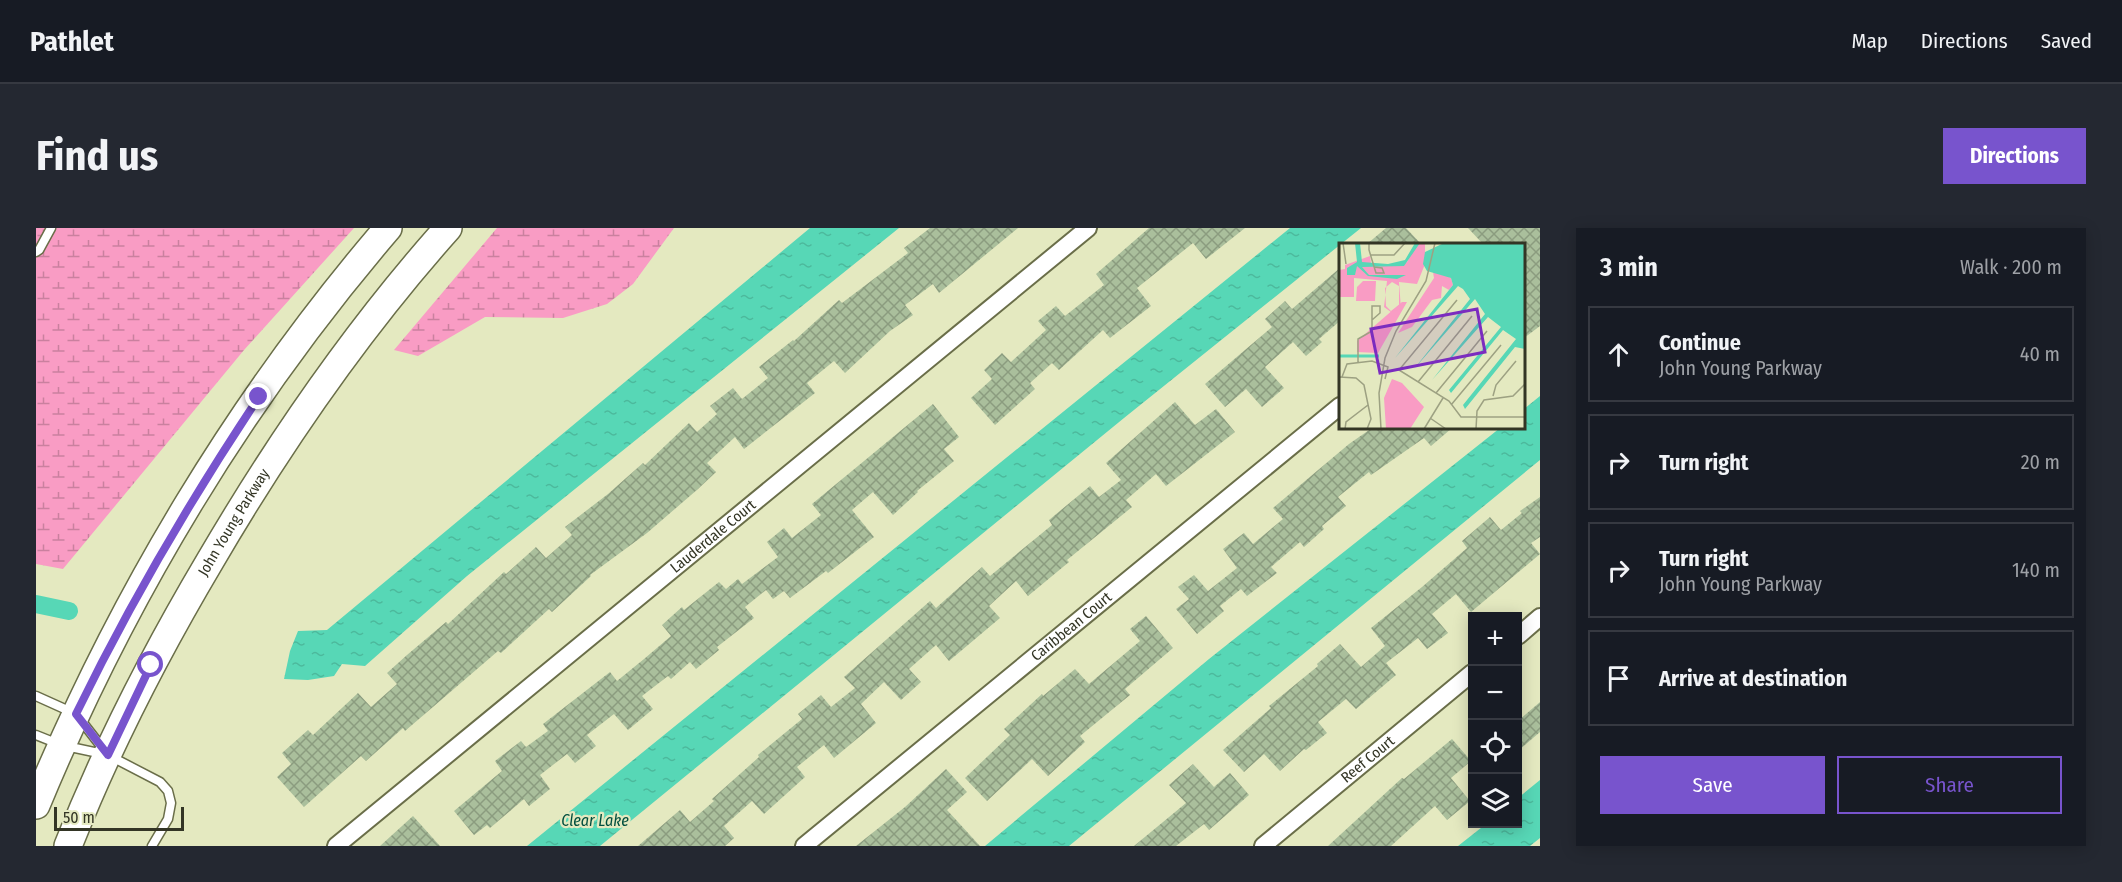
<!DOCTYPE html>
<meta charset="utf-8">
<style>
:root{--surface:#171b24;--page:#242831;--text:#f1f3f6;--muted:#9ea1a6;--line:#363941;--accent:#7854cd}
body{margin:0;font-family:"Fira Sans Condensed",sans-serif;background:var(--page);color:var(--text)}
.controls{position:absolute;right:18px;bottom:18px;display:grid;overflow:hidden;border-radius:0px;box-shadow:0 3px 15px #0003}
.controls button{width:54px;height:54px;display:grid;place-items:center;padding:0;border:0;border-bottom:2px solid var(--line);background:var(--surface);color:var(--text);font:30px sans-serif}
.scale{position:absolute;left:18px;bottom:15px;width:130px;box-sizing:border-box;padding-left:6px;border:3px solid #333525;border-top:0;font-size:16px;line-height:21px;white-space:nowrap;color:#333525;-webkit-text-stroke:4px #e4e9c0;paint-order:stroke}
.stop{position:absolute;width:18px;height:18px;margin:-14px;border:4px solid #7854cd;border-radius:50%;background:#fff}
.stop.end{background:#7854cd;border-color:#fff;box-shadow:0 2px 6px #0008}
.list{margin:0;padding:0;list-style:none}
h2{display:flex;justify-content:space-between;align-items:center;height:78px;margin:0;padding:0 24px;font-size:26px}
h2 small{font-size:20px;font-weight:400;color:var(--muted)}
.list li{display:grid;grid-template-columns:39px 1fr auto;gap:18px;align-items:center;box-sizing:border-box;height:96px;margin:0 12px 12px;padding:0 12px;border:2px solid var(--line);border-radius:0px}
.list b{display:block;font-size:22px;white-space:nowrap}
.list p{margin:0;font-size:20px;white-space:nowrap;color:var(--muted)}
.list em{font-size:20px;font-style:normal;color:var(--muted)}
.actions{display:flex;gap:12px;padding:18px 24px}
.actions a{flex:1;padding:14px 0;border:2px solid var(--accent);border-radius:0px;text-align:center;font-size:21px;color:var(--accent)}
.actions .main{background:var(--accent);color:#fff}
.icon{flex:none;width:33px;height:33px;fill:none;stroke:currentColor;stroke-width:2;stroke-linecap:round;stroke-linejoin:round}
.map{position:relative;flex:none;width:1504px;height:618px;overflow:hidden;border-radius:0px}
header{display:flex;align-items:center;gap:36px;box-sizing:border-box;height:84px;padding:0 30px;background:var(--surface);border-bottom:2px solid var(--line)}
header strong{font-size:28px}
nav{display:flex;gap:33px;margin-inline-start:auto;font-size:21px}
.intro{display:flex;align-items:center;justify-content:space-between;box-sizing:border-box;height:144px;padding:0 36px}
h1{margin:0;font-size:42px}
.button{padding:15px 27px;border-radius:0px;background:var(--accent);color:#fff;font-size:21px;font-weight:700}
main{display:flex;gap:36px;padding:0 36px}
aside{flex:1;background:var(--surface);border-radius:0px;box-shadow:0 3px 15px #0003}
.map>svg:first-child{display:block}
.wetland{fill:url(#wetland-marsh)}
.water{fill:url(#water-ripples)}
.lines{fill:none;stroke-linecap:round;stroke-linejoin:round}
.canal{stroke:#57d7b6;stroke-width:18}
.building{fill:url(#building-cross-hatch)}
.lane-casing{stroke:#6a6e49;stroke-width:11}
.street-casing{stroke:#6a6e49;stroke-width:20}
.primary-casing{stroke:#6a6e49;stroke-width:30}
.lane{stroke:#fff;stroke-width:8}
.street{stroke:#fff;stroke-width:16}
.primary{stroke:#fff;stroke-width:27}
.route{stroke:#7854cd;stroke-width:8}
.labels{text-anchor:middle;dominant-baseline:central;stroke-width:4.5;stroke-linejoin:round;paint-order:stroke}
.street-label{font-size:15px;fill:#333525;stroke:#e4e9c0}
.water-label{font-size:16px;font-style:italic;fill:#004e3e;stroke:#e4e9c0}
.inset-river{fill:none;stroke:#57d7b6;stroke-width:3}
.inset-road{fill:none;stroke:#9da182;stroke-width:1.5}
.view{fill:#7b2cbf;fill-opacity:0.15;stroke:#7b2cbf;stroke-width:3}
.inset-edge{fill:none;stroke:#333525;stroke-width:3}
</style>
<header>
<strong>Pathlet</strong>
<nav><a>Map</a><a>Directions</a><a>Saved</a></nav>
</header>
<div class="intro"><h1>Find us</h1><a class="button">Directions</a></div>
<main>
<div class="map">
<svg width="1504" height="618" viewBox="0 0 1504 618">
<defs>
<pattern id="wetland-marsh" width="20" height="14" patternUnits="userSpaceOnUse" patternTransform="scale(1.5)"><rect width="20" height="14" fill="#f99cc4"/><path d="M1 5h8M5 5V1M11 12h8M15 12V8" fill="none" stroke="#ca809f"/></pattern>
<pattern id="water-ripples" width="26" height="14" patternUnits="userSpaceOnUse" patternTransform="scale(1.5)"><rect width="26" height="14" fill="#57d7b6"/><path d="M2 4q2-2 4 0t4 0M15 11q2-2 4 0t4 0" fill="none" stroke="#4cb99c"/></pattern>
<pattern id="building-cross-hatch" width="8" height="8" patternUnits="userSpaceOnUse" patternTransform="scale(1.5)"><rect width="8" height="8" fill="#aabf9c"/><path d="M0 0l8 8M0 8l8-8" fill="none" stroke="#8b9c7f"/></pattern>
</defs>
<rect width="100%" height="100%" fill="#e4e9c0"/>
<path class="wetland" d="M0,0h318l-110,122 -181,219 -27,-5z
M461,0h177l-41,56 -26,20 -44,14 -78,-1 -67,39 -24,-6z"/>
<path class="water" d="M774,0h89l-432,348 -102,90 -23,-2 -8,12 -26,4 -24,-1 6,-28 8,-20 29,-1z
M1254,0h71l-237,190 -524,428h-73z
M1504,168v64l-471,386h-84l224,-187 291,-231h24v-19z
M1504,552v58l-10,8h-72l28,-22h32v-26z"/>
<g class="lines">
<path class="canal" d="M0,376l33,7"/>
</g>
<path class="building" d="M894,0h88l-79,65 -6,-9 -28,21 8,10 -23,16 -45,42 -11,-12 -27,22 8,10 -71,56 -9,-12 -28,26 9,9 -18,17 -51,44 -57,42 1,1 -39,36 -3,-3 -48,44 -3,-2 -93,80 -2,-3 -37,33 -5,-5 -57,51 -27,-30 14,-13 -9,-11 26,-23 5,5 45,-42 13,14 26,-23 -10,-11 20,-18 39,-33 2,2 56,-52 2,2 30,-27 10,11 26,-23 -7,-8 43,-33 35,-31 2,2 44,-42 8,9 20,-18 -7,-8 23,-18 9,11 26,-21 -9,-11 34,-27 1,1 45,-41 3,3 66,-50 -4,-5z
M1113,0h96l-39,31 -13,-16 -56,45 14,18 -41,32 -7,-8 -44,40 -7,-7 -22,20 5,6 -40,36 -24,-27 21,-19 -8,-9 18,-17 9,9 35,-32 -8,-9 18,-15 9,10 39,-31 -8,-11z
M1350,0h20l15,16h-54z
M1432,0h72v98l-16,12v-94h-41z
M1305,39v53l-22,19 3,3 -16,14 -13,-14 -28,25 19,21 -22,19 -16,-18 -21,18 -20,-23 67,-57 -7,-8 20,-18 7,8z
M1139,174l20,23 21,-16 19,23 -69,54 -10,-12 -30,26 6,7 -65,53 2,2 -41,34 -12,-15 -27,25 11,12 -51,43 -13,-16 -27,24 12,13 -20,18 -17,-18 -23,22 15,19 -42,35 -10,-13 -27,22 8,10 -41,37 -12,-13 -28,25 10,12 -9,8h-87l42,-36 10,12 24,-21 -2,-2 47,-42 -1,-2 44,-36 -4,-5 23,-19 10,12 24,-19 -11,-11 86,-76 6,7 46,-41 8,9 62,-51 -3,-5 41,-34 9,11 22,-17 -15,-17z
M897,176l26,33 -15,12 10,12 -37,30 1,1 -25,23 -20,-23 -21,18 22,27 -46,36 -2,-2 -36,27 -6,-7 -11,8 -7,-9 -21,17 9,11 -37,29 2,3 -23,19 -6,-7 -19,17 -3,-3 -26,20 11,13 -25,21 -14,-16 -27,21 9,11 -21,17 -8,-9 -27,21 10,14 -21,17 -5,-7 -34,29 -3,-3 -13,10 -20,-24 48,-40 -7,-10 26,-20 5,6 22,-16 -5,-7 67,-52 7,9 27,-22 27,-23 -9,-11 20,-18 2,3 35,-28 7,7 12,-10 4,5 36,-27 -11,-15 17,-14 8,10 29,-23 -9,-11z
M1336,200h80l-21,18 -7,-8 -53,37 -2,-3 -31,25 8,9 -24,20 2,3 -20,18 -4,-5 -29,25 6,6 -30,23 -6,-7 -21,17 4,5 -27,23 -21,-25 13,-10 -11,-12 16,-12 14,16 29,-23 -14,-19 21,-16 9,11 30,-25 -10,-11 76,-64z
M1504,269v40l-9,6 9,11 -69,58 -15,-18 -24,20 16,19 -21,16 -9,-11 -32,25 10,12 -40,34 -10,-10 -28,23 9,11 -21,17 -2,-1 -24,22 -16,-17 -20,18 -21,-22 48,-42 -2,-2 49,-40 -1,-2 23,-20 21,23 24,-21 -14,-18 51,-41 45,-39 -5,-7 28,-24 11,13 21,-17 -2,-2z
M1110,388l27,32 -48,41 5,6 -50,41 5,6 -37,34 -16,-17 -45,42 -22,-23 45,-43 -6,-6 38,-35 1,2 32,-27 14,15 51,-43 -10,-12z
M1504,474v30l-22,19v-30z
M1416,511l19,22 -20,17 19,23 -23,19 -12,-14 -44,40h-63l74,-68 2,1z
M1157,536l21,23 16,-14 19,22 -40,35 -5,-6 -28,22h-42l52,-43 -17,-18z
M910,541l21,23 -20,18 33,36h-124l49,-39z
M377,588l27,30h-60z"/>
<g class="lines">
<g class="lane-casing">
<path id="lane" d="M0,24l3,-2 12,-22
M0,468l40,18 28,36
M0,507l25,10 47,10 52,27 8,9 3,12 -3,16 -16,27"/>
</g>
<g class="street-casing">
<g id="street">
<path d="M1482,408l22,-19"/>
<path id="s1" d="M300,618l752,-618"/>
<path id="s2" d="M768,618l536,-440"/>
<path id="s3" d="M1227,618l209,-173"/>
</g>
</g>
<g class="primary-casing">
<g id="primary">
<path d="M0,577c86,-208 205,-406 352,-577"/>
<path id="s4" d="M32,618c39,-99 88,-194 142,-285 69,-118 147,-231 238,-333"/>
</g>
</g>
<use href="#lane" class="lane"/>
<use href="#street" class="street"/>
<use href="#primary" class="primary"/>
</g>
<g class="lines">
<path class="route" d="M115,437l-43,90 -32,-41c54,-111 115,-215 183,-317"/>
</g>
<g class="labels">
<g class="street-label">
<text stroke="none"><textPath href="#s4" startOffset="364">John Young Parkway</textPath></text>
<text stroke="none"><textPath href="#s1" startOffset="488">Lauderdale Court</textPath></text>
<text stroke="none"><textPath href="#s2" startOffset="346">Caribbean Court</textPath></text>
<text stroke="none"><textPath href="#s3" startOffset="136">Reef Court</textPath></text>
</g>
<g class="water-label">
<text x="559" y="592">Clear Lake</text>
</g>
</g>
<g transform="translate(1303 15)">
<rect width="186" height="186" fill="#e4e9c0"/>
<path d="M98,28l14,7 2,7 -4,5 -7,-4 -1,12 -9,2 -20,27 -14,6 36,-55 -1,-6zM63,59h5l-29,51 -21,-1v-11zM53,136l10,4 22,24 -14,22h-24l-2,-31z" fill="#f99cc4"/>
<path d="M78,0h8v21l-8,20 -18,-2 2,27 -10,3 -7,-5 3,-26 -33,-3v19h-15v-27l6,-1v-4l25,-9 1,7 19,3 17,-4zM53,39l7,4v19l-8,6 -5,-5 -1,-18zM24,38h13l-1,20h-19l1,-14z" fill="#f99cc4" fill-rule="evenodd"/>
<path d="M16,0h5l2,19 26,2 17,-4 10,-17h5l-16,23 -42,1 7,8h37l-9,4 -29,-3 -11,-10 -2,9h-8v-7l10,-6zM105,0h81v106l-10,-2 -50,62 -2,-4 53,-66 -13,-9 -52,63 -2,-3 52,-63 -13,-10 -56,63 53,-66 -10,-15 -61,70 56,-70 -7,-10 -5,-3 -63,72 58,-73 -2,-7 -24,-7 -4,-7 2,-12z" fill="#57d7b6"/>
<path class="inset-river" d="M0,113h40"/>
<path class="inset-road" d="M4,0l3,21M30,0v7l7,23h8l-2,-5 -8,-1M32,12h23l11,-12M118,57l-58,70 50,31 12,16h64M19,119v-23l14,-8v-25h8v7l-8,7M0,134l17,1 8,7 7,34 -4,10M3,134l5,-13 25,-3 16,6 -3,12M79,139l54,-66M97,150l51,-62M154,153l3,-11 20,-24M112,162l50,-60M91,175l16,11M6,186l1,-7 22,-17M42,186l-2,-36 6,-35 11,-27 30,-50 9,-38M85,186l19,-31M137,186l1,-18 7,-11 29,-4 12,-12"/>
<path class="view" d="M138,66l8,43 -105,21 -9,-44z"/>
<rect width="186" height="186" class="inset-edge"/>
</g>
</svg>
<div class="controls">
<button>+</button>
<button>−</button>
<button><svg class="icon" aria-label="locate" viewBox="0 0 24 24"><circle cx="12" cy="12" r="6"/><path d="M12 2v4M12 18v4M2 12h4M18 12h4"/></svg></button>
<button><svg class="icon" aria-label="layers" viewBox="0 0 24 24"><path d="M12 4l9 5-9 5-9-5zM3 14l9 5 9-5"/></svg></button>
</div>
<div class="scale">50 m</div>
<div class="stop" style="left:115px;top:437px"></div>
<div class="stop end" style="left:223px;top:169px"></div>
</div>
<aside>
<h2>3 min<small>Walk · 200 m</small></h2>
<ul class="list">
<li><svg class="icon" aria-label="ahead" viewBox="0 0 24 24"><path d="M12 20V5M6 11l6-6 6 6"/></svg><div><b>Continue</b><p>John Young Parkway</p></div><em>40 m</em></li>
<li><svg class="icon" aria-label="right" viewBox="0 0 24 24"><path d="M7 20v-9h11M14 6l5 5-5 5"/></svg><div><b>Turn right</b></div><em>20 m</em></li>
<li><svg class="icon" aria-label="right" viewBox="0 0 24 24"><path d="M7 20v-9h11M14 6l5 5-5 5"/></svg><div><b>Turn right</b><p>John Young Parkway</p></div><em>140 m</em></li>
<li><svg class="icon" aria-label="arrive" viewBox="0 0 24 24"><path d="M6 21V4h12l-3 4 3 4H6"/></svg><div><b>Arrive at destination</b></div></li>
</ul>
<div class="actions"><a class="main">Save</a><a>Share</a></div>
</aside>
</main>
